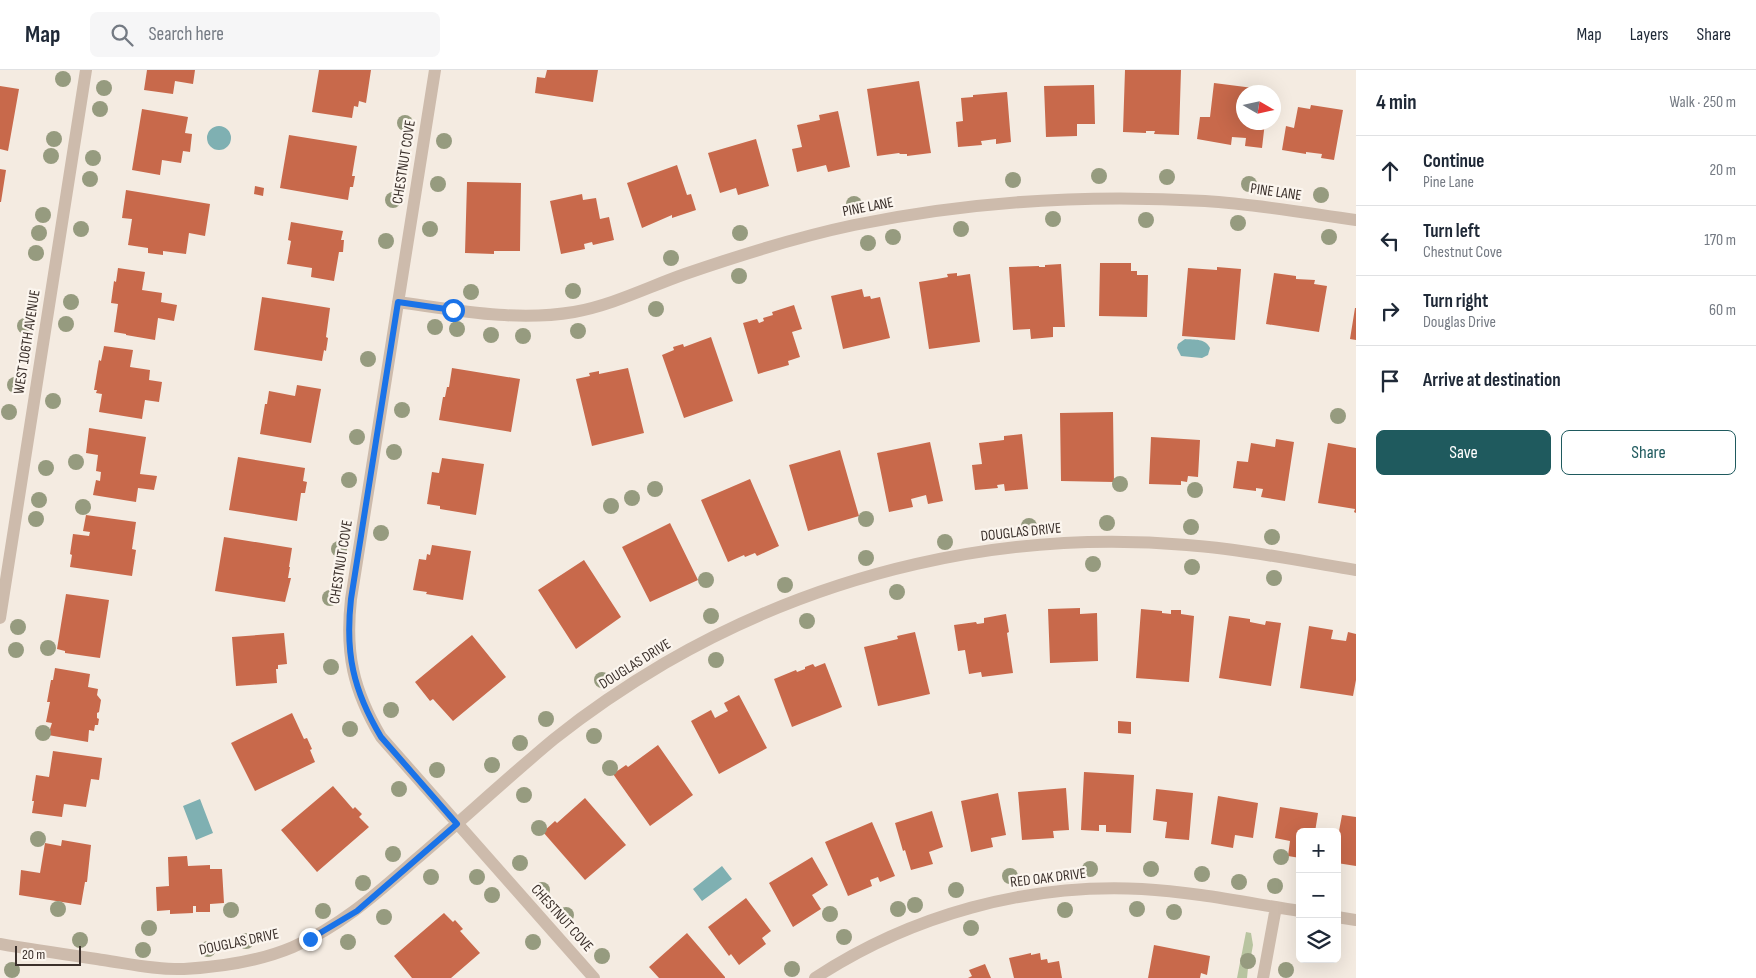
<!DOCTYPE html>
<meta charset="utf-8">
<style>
:root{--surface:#fff;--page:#f6f6f7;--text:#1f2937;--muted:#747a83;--line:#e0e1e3;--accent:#1f5a5e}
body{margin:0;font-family:"Sofia Sans Condensed",sans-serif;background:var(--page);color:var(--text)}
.controls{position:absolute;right:15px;bottom:15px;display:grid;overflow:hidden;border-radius:8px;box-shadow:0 5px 20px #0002}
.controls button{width:45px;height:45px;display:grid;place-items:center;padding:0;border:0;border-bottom:1px solid var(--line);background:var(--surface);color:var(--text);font:25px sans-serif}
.compass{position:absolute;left:1236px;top:15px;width:45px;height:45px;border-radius:50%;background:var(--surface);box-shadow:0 5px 20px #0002;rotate:99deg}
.scale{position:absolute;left:15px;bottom:12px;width:66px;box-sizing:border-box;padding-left:5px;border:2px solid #3b302b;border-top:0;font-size:14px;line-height:18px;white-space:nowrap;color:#3b302b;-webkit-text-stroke:4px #fbf5ee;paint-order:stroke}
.stop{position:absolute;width:15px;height:15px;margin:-11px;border:4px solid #1a73e8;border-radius:50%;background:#fff}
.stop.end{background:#1a73e8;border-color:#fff;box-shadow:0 1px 5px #0008}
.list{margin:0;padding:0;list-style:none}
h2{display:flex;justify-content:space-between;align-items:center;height:65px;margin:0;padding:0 20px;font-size:21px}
h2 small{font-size:16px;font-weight:400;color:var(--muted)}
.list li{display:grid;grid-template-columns:32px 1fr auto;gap:15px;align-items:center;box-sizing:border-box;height:70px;padding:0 20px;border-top:1px solid var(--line)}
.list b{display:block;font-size:19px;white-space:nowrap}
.list p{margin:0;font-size:16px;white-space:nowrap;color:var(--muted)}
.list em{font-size:16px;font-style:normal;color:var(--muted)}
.actions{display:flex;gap:10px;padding:15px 20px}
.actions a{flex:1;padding:11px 0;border:1px solid var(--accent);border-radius:8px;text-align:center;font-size:18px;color:var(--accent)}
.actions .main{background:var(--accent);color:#fff}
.icon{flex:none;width:28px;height:28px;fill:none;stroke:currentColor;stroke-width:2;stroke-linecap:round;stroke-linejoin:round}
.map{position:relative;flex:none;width:1356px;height:908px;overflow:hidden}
header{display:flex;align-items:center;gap:30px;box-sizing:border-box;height:70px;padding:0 25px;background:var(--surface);border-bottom:1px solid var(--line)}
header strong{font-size:24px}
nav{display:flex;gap:28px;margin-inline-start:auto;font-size:18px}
.search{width:350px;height:45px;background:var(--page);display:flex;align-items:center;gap:12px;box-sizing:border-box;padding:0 18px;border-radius:8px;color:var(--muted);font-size:19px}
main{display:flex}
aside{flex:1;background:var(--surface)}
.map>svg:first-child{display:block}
.green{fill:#b8c4a0}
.water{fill:#7fb0b2}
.building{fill:#c8694b}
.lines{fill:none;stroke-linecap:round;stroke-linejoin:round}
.minor{stroke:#cdbbac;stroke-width:12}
.tree{fill:#969b7f}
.route{stroke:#1a73e8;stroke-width:6}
.labels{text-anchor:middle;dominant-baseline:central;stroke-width:4.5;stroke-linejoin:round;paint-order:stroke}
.street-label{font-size:15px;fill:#3b302b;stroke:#fbf5ee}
</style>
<header>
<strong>Map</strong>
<div class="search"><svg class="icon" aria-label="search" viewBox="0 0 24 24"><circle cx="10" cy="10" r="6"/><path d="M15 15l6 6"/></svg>Search here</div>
<nav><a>Map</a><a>Layers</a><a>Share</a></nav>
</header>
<main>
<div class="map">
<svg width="1356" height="908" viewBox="0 0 1356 908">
<rect width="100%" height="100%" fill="#f4ebe1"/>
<path class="green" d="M1246,862l5,1 2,12 -2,11 -2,2 -2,20h-10z"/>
<path class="water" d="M207 68a12 12 0 1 1 24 0a12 12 0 1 1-24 0Z
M1185,269c10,1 20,-1 25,9l-2,7 -6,3 -21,-2 -4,-8 1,-4z
M200,729l13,34 -17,7 -13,-34z
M722,796l10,13 -30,22 -9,-12z"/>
<path class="building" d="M147,0h48l-2,14 -18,-3 -2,13 -29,-4z
M319,0h52l-5,33 -7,-2 -1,6 -4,-1 -2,12 -40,-6z
M547,0h51l-5,32 -58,-9 2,-16 8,1z
M1125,0h56l-2,65 -25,-1 1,-3h-9v2l-23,-1z
M919,11l12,72 -24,3v-2h-7l-1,-1 -22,3 -10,-67z
M1214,13l55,7 -1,2h-24v30h21l-3,26 -17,-2 1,-8 -14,-1 -1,8 -34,-6 3,-22h10z
M1094,15l1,39h-18v12l-31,1 -2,-51z
M0,16l19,3 -11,62 -8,-2z
M1007,22l4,50 -15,2v-5l-15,2 1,4 -24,2 -2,-25 7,-1 -2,-23 12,-1v-2z
M1311,35l32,5 -9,50 -13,-2 1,-4 -16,-2v2l-24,-4 4,-24 8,2 4,-21 12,2z
M142,39l46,8 -3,16 7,1 -2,18 -7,-1 -2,12 -19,-3 -2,15 -28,-5z
M838,41l12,56 -22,5 -2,-7 -29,7 -5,-23 10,-2 -5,-22 23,-5 -1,-5z
M289,65l68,11 -5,30h3l-2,11h-3l-2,13 -68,-12z
M756,69l13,47 -31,9 -2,-7 -16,5 -12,-40z
M677,95l10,30 4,-1 5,16 -24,8v-3l-30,13 -15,-45z
M0,99l6,1 -5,32h-1z
M467,112l54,1 -1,68h-26v3l-29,-1z
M255,116l9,2 -1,8 -9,-2z
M126,120l84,14 -5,32 -16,-3 -3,21 -23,-3v4l-15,-2v-5l-20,-3 4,-26 -10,-1z
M582,124l1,6 13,-2 4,21 9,-2 5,23 -21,5 -1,-3 -8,2 1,5 -24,5 -11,-53z
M291,152l52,9 -2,9h3l-1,12h-4l-5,29 -23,-4 1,-9 -25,-4 4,-23 -3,-1z
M1100,193h31v8h6v4h11l-1,42 -48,-1z
M1061,194l4,63h-12v10l-22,2 -1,-10 -17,1 -4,-63 30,-1v1h6v-2z
M1217,197l24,2 -6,71 -53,-4 6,-68 29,2z
M118,198l27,4 -3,18 20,3 -1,9 16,3 -3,16 -16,-3 -3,22 -29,-5v-1l-12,-2 4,-28 -7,-1 3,-22 2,1z
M957,203v3l13,-2 10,68 -51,7 -10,-67 18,-3 11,-2 -1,-3z
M1274,203l22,3v3l19,1 -1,4 13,2 -8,46 -53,-8z
M862,219l2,8 6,-1 1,3 9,-2 10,41 -47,11 -12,-53z
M262,227l68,11 -4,29 2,1 -2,13 -2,-1 -2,11 -68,-11z
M794,235l8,24 -10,3 8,25 -12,4 1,4 -31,9 -15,-51 14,-4 2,4 5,-2 -1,-3 10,-3 -1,-3z
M1355,238h1v32l-6,-1z
M711,267l22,64 -49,17 -22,-63 12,-5 -1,-3 10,-3 1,3z
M104,276l29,4 -3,17 20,3 -1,10 13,2 -3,20 -14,-2 -3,19 -43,-7 3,-18 -6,-1 1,-3h-3l5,-30 2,1z
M452,298l68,11 -9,53 -72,-12 4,-23h2l2,-10h2z
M628,298l16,65 -52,13 -16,-67 14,-3 -1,-3 10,-2v3z
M297,315l24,4 -10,54 -51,-9 5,-30h2l2,-13 26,5z
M1113,342l1,70 -53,-1 -1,-68z
M89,358l57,9 -6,37 17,2 -3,14 -16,-2 -2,14 -43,-7 3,-15 4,1 1,-9 -5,-1 2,-16 -12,-2z
M1022,364l6,55 -23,2 -1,-7 -7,1 1,3 -23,2 -3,-25 10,-1 -3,-21 25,-3v-4z
M1151,367l49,3 -2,37 -10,-1 -1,6 -6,-1v4l-32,-1z
M1276,369l18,3 -9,59 -24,-4 2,-8 -7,-1v3l-23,-3 4,-27 11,1 3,-19 24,4z
M930,372l13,59 -15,3 -2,-9 -15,4 2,8 -24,5 -12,-59z
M1328,373l28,5v65l-2,-1 1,-3 -37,-6z
M840,380l19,66 -51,15 -19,-66z
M238,387l67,11 -2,13 4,1 -2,11h-4l-4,28 -68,-11z
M442,388l42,6 -8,51 -36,-6v-3l-13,-2 5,-32 7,1z
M750,409l29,67 -22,10 -2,-3 -10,4 -1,-2 -16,7 -27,-62z
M86,445l50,7 -4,27 4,1 -4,26 -62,-9 2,-12 -2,-1 3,-20 16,2 1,-4 -7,-1z
M670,453l28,57 -48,22 -28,-55z
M224,467l68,11 -3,19h1l-2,11h3l-6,24 -70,-11z
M432,475l39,6 -8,49 -37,-6 1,-2 -14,-2 6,-31 7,1 1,-6 3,1z
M584,490l37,57 -45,32 -38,-59z
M66,524l43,6 -9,58 -35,-5v-2l-8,-2z
M1080,538v6l17,-1 1,48 -48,2 -2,-54z
M1141,539l21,2v2l9,1v-4h10v4l13,2 -5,66 -53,-4z
M1006,544l3,18 -2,1 6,40 -31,4 -1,-5 -12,2 -4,-24 -7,1 -4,-26 22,-3 1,2 7,-1v-5z
M1229,546l21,3v3l15,3 1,-4 15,2 -10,63 -52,-8z
M1309,556l24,4 -2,9 15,2 2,-9 8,2v46l-3,16 -53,-8z
M915,562l15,62 -52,12 -14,-59 34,-8 -1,-3z
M284,563l3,31 -9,1v4h-2l1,14 -41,3 -4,-49z
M472,565l34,42 -53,44 -20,-22 -3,2 -15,-19z
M825,593l17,44 -50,20 -18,-48 22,-9 1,2 8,-3v-2l8,-3 2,3z
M55,598l35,6 -2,13 10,2 -1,6 4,5 -2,12 -2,1v5l2,1 -1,6h-3l-1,6 -5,-1 -1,12 -40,-7 4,-12 -6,-1 4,-20h-3l4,-22h2z
M739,625l28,53 -48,26 -28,-53 20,-11 4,8 13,-7 -4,-8z
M292,643l12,26 3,-1 5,11 -2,1 5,12 -60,29 -24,-48z
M1118,651l13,1v12l-13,-1z
M658,675l35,50 -43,31 -37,-52 13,-9 2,2z
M53,681l49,7 -3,22 -8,-1 -5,28 -22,-3 -2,13 -30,-4 2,-12h-2l4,-26 13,2z
M1084,702l50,3 -3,58 -25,-1v-7h-7v6l-18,-1z
M333,716l20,23 2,-2 7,7 -3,3 10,10 -52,45 -36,-42z
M1066,718l3,42 -16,1 1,7 -32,2 -4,-48z
M1156,719l37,4 -4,47 -24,-2 2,-16 -14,-2z
M998,723l8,42 -15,3 2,9 -22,5 -10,-51z
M1218,726l40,7 -5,35 -18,-3 -2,13 -22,-4z
M585,728l41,47 -41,35 -42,-48 12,-11 2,2z
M1280,737l38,6 -3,19h-15v26l-12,-2 2,-15 -15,-3z
M932,741l11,36 -14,5 4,12 -22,6 -6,-20 -2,1 -8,-28z
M1342,745l14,2v49l-19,-3v-21z
M872,752l23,54 -15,6 -2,-5 -8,3 2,6 -24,10 -23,-54z
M62,770l29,5 -4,37h-2l-4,23 -62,-10 2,-25 19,3 5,-30 16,3z
M187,786l1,10 22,-1v4h12l2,34 -14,1v8h-14v-6h-3v7l-23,1v-4l-13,1 -1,-24 13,-1 -1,-29z
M812,787l16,28 -16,10 9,14 -28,18 -24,-44z
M746,828l25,33 -9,7 4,6 -27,21 -8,-11 -2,2 -21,-29z
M444,843l9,9 2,-2 8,9 -3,2 20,22 -29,25h-39l-18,-22z
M687,863l38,44v1h-66l-10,-11z
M1154,875l56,11 -3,19 -6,-2 -1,5h-52z
M1031,883v2l9,-2 1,7 6,-1 1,4 11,-2 3,17h-48l-5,-20z
M985,894l6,14h-23l4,-2 -3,-6z"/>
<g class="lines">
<path class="minor" d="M435,0l-84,529c-6,54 2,91 30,138l213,241
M398,232c58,8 117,20 176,10 39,-7 74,-25 111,-38 55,-19 112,-37 169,-49 117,-24 233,-31 351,-24 51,3 101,12 151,19
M0,548l86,-548
M1337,847l19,3
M0,874c34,6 69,11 103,16 27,4 54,10 81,9 36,-2 76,-8 109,-22 49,-22 82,-52 121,-86 47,-40 93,-83 140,-122 35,-28 72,-53 111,-76 157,-91 340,-134 522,-118 56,4 113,16 169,25
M815,908c96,-63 212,-95 327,-89 53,3 106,14 158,22
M1263,908l13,-71"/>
</g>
<g class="tree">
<circle cx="63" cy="9" r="8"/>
<circle cx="104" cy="18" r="8"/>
<circle cx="100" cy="39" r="8"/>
<circle cx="405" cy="53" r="8"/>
<circle cx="54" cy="69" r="8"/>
<circle cx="444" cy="71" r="8"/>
<circle cx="51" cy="86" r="8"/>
<circle cx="93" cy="88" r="8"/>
<circle cx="1099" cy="106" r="8"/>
<circle cx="1167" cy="107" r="8"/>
<circle cx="90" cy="109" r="8"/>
<circle cx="1013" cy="110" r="8"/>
<circle cx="438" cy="114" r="8"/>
<circle cx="1249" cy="114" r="8"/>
<circle cx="1321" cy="125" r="8"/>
<circle cx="393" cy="130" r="8"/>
<circle cx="854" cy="134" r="8"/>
<circle cx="43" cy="145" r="8"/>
<circle cx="1053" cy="149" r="8"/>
<circle cx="1146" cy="150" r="8"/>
<circle cx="1238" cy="153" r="8"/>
<circle cx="81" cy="159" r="8"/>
<circle cx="430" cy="159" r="8"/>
<circle cx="961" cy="159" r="8"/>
<circle cx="39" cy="163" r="8"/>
<circle cx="740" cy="163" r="8"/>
<circle cx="893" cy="167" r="8"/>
<circle cx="1329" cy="167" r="8"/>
<circle cx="386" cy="171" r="8"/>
<circle cx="868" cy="173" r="8"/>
<circle cx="36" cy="183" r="8"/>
<circle cx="671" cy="188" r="8"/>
<circle cx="739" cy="206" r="8"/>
<circle cx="573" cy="221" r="8"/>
<circle cx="471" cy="222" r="8"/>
<circle cx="71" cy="232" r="8"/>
<circle cx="656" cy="239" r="8"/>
<circle cx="66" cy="254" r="8"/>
<circle cx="25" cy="256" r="8"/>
<circle cx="435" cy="257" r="8"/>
<circle cx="457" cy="259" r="8"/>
<circle cx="578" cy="261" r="8"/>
<circle cx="491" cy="265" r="8"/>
<circle cx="523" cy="266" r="8"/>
<circle cx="368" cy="289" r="8"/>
<circle cx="15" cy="315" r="8"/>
<circle cx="53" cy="331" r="8"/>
<circle cx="402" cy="340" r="8"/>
<circle cx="9" cy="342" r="8"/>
<circle cx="1338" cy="346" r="8"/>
<circle cx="357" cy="367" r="8"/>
<circle cx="394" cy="382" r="8"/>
<circle cx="76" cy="392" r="8"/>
<circle cx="46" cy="398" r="8"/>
<circle cx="349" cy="410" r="8"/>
<circle cx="1120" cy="414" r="8"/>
<circle cx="655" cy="419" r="8"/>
<circle cx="1195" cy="420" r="8"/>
<circle cx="632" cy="428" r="8"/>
<circle cx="39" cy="430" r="8"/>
<circle cx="611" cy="436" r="8"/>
<circle cx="83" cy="437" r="8"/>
<circle cx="36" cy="449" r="8"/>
<circle cx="866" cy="449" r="8"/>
<circle cx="1107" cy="453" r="8"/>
<circle cx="1029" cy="456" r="8"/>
<circle cx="1191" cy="457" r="8"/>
<circle cx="381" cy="463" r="8"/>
<circle cx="1272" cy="467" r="8"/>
<circle cx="945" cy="472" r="8"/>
<circle cx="339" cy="479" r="8"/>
<circle cx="866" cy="488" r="8"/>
<circle cx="1093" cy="494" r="8"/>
<circle cx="1192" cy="497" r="8"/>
<circle cx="1274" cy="508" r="8"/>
<circle cx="706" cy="510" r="8"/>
<circle cx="785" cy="515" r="8"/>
<circle cx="897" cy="522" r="8"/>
<circle cx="330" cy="528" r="8"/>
<circle cx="711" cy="546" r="8"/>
<circle cx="807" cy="551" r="8"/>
<circle cx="18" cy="557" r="8"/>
<circle cx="48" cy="578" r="8"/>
<circle cx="16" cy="580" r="8"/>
<circle cx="716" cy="590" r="8"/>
<circle cx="331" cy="597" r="8"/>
<circle cx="602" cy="610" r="8"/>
<circle cx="391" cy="640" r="8"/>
<circle cx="546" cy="649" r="8"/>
<circle cx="350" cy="659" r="8"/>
<circle cx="43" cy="663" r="8"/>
<circle cx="594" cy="666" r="8"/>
<circle cx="520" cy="673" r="8"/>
<circle cx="492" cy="695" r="8"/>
<circle cx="610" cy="698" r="8"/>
<circle cx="437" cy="700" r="8"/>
<circle cx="399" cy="719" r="8"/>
<circle cx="524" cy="725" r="8"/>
<circle cx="539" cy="758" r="8"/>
<circle cx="38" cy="769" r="8"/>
<circle cx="393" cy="784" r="8"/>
<circle cx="1281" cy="787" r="8"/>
<circle cx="520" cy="793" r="8"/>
<circle cx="1090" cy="799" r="8"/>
<circle cx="1151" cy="799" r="8"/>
<circle cx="1202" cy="804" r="8"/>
<circle cx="1010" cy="806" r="8"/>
<circle cx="431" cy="807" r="8"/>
<circle cx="477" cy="807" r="8"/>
<circle cx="1239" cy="812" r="8"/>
<circle cx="363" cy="813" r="8"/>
<circle cx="1275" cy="816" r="8"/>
<circle cx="542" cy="820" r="8"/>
<circle cx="956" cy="820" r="8"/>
<circle cx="492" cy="825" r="8"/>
<circle cx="915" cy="835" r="8"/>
<circle cx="58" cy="839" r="8"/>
<circle cx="898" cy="839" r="8"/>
<circle cx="1137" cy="839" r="8"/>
<circle cx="231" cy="840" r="8"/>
<circle cx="1065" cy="840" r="8"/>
<circle cx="323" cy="841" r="8"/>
<circle cx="1174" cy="842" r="8"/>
<circle cx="830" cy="844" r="8"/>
<circle cx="566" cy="845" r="8"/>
<circle cx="384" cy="847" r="8"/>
<circle cx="149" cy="858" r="8"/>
<circle cx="971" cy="858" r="8"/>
<circle cx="844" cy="867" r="8"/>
<circle cx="80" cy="870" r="8"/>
<circle cx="246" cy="871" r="8"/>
<circle cx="348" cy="872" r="8"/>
<circle cx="533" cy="872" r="8"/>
<circle cx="208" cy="879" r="8"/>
<circle cx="143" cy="880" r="8"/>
<circle cx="602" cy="886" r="8"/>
<circle cx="1248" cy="891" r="8"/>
<circle cx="792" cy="899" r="8"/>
<circle cx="12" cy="900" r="8"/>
<circle cx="1286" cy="900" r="8"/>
</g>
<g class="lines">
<path class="route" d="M310,869l47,-28 100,-87 -76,-87c-28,-47 -36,-84 -30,-138l47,-297 55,8"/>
</g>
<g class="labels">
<g class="street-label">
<text transform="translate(404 92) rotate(-81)">CHESTNUT COVE</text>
<text transform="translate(1276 122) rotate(8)">PINE LANE</text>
<text transform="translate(868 137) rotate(-11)">PINE LANE</text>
<text transform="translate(27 272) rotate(-81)">WEST 106TH AVENUE</text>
<text transform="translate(1021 462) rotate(-6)">DOUGLAS DRIVE</text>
<text transform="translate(341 492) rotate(-81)">CHESTNUT COVE</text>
<text transform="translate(635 594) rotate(-32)">DOUGLAS DRIVE</text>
<text transform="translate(1048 808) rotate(-7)">RED OAK DRIVE</text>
<text transform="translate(562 848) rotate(48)">CHESTNUT COVE</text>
<text transform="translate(239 872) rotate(-12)">DOUGLAS DRIVE</text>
</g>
</g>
</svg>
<div class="controls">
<button>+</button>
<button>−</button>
<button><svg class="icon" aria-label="layers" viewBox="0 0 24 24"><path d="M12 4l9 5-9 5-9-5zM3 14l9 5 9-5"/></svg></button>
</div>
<svg class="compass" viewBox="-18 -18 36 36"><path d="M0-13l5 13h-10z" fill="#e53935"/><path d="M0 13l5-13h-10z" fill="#747a83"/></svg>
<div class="scale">20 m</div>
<div class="stop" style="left:453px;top:240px"></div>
<div class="stop end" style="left:310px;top:869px"></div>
</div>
<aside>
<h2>4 min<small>Walk · 250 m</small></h2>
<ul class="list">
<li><svg class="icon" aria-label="ahead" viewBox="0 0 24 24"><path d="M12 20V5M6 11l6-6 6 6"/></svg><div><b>Continue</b><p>Pine Lane</p></div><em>20 m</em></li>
<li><svg class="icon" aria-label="left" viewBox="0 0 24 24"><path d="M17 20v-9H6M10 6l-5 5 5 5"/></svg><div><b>Turn left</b><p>Chestnut Cove</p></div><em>170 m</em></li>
<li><svg class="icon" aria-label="right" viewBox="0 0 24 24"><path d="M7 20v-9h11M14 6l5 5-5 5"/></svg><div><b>Turn right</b><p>Douglas Drive</p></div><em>60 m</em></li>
<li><svg class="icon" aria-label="arrive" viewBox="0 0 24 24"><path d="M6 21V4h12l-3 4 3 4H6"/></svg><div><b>Arrive at destination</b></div></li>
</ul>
<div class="actions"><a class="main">Save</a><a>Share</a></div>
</aside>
</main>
